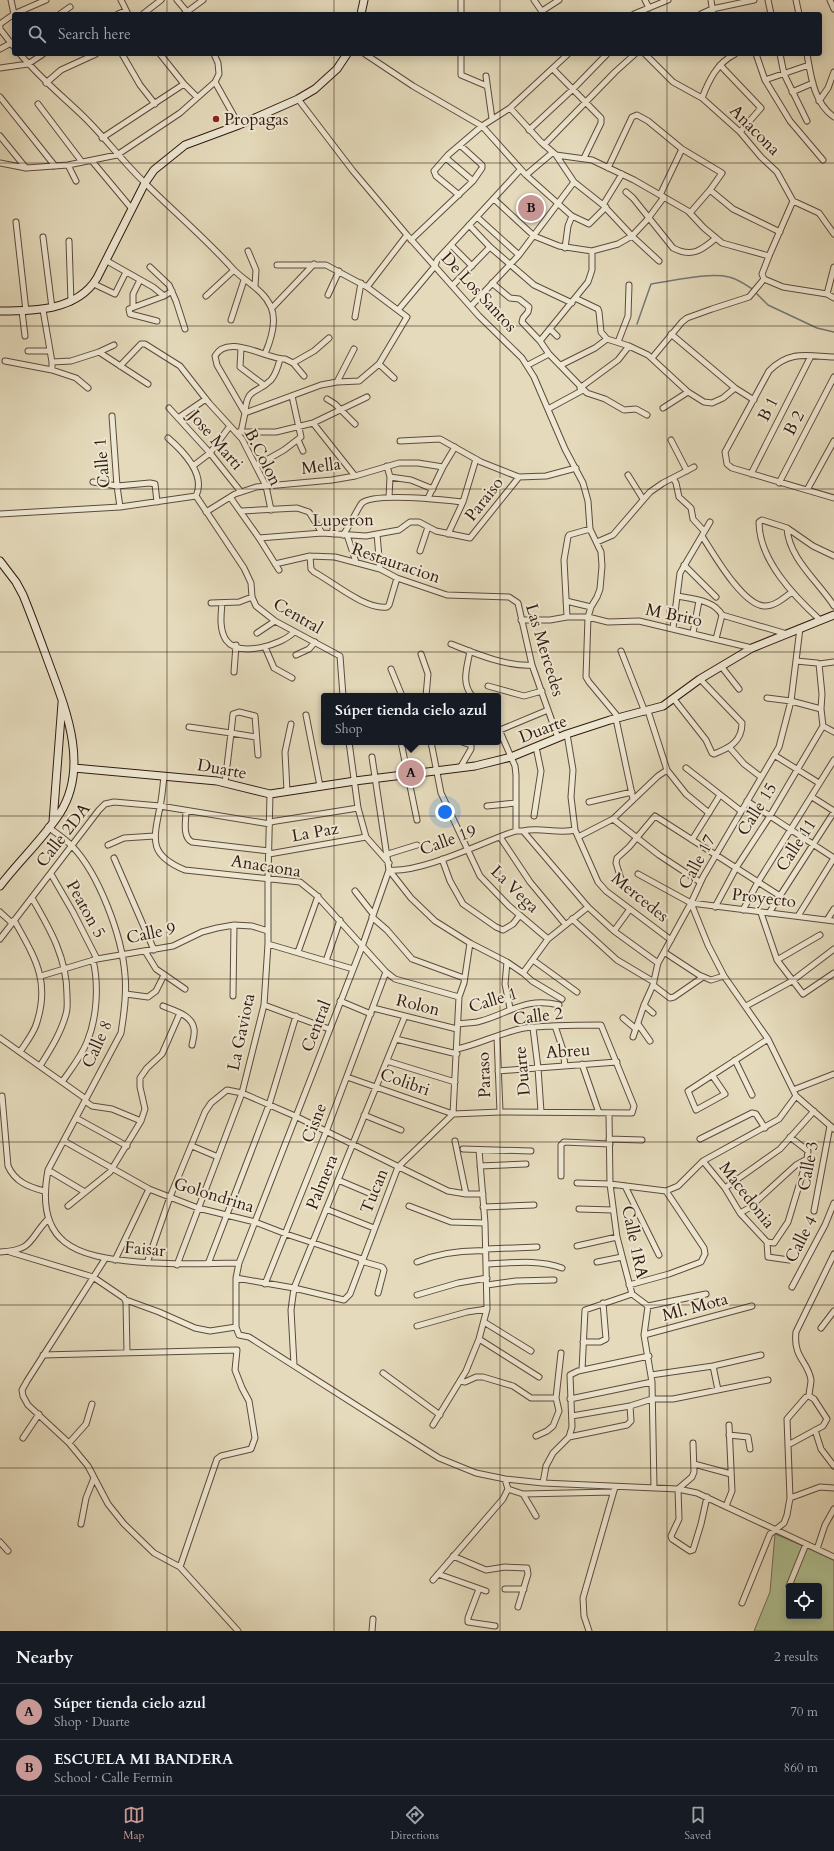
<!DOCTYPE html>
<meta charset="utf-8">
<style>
:root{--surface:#171b24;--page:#20242c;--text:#f1f3f6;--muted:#9ea1a6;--line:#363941;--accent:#c59692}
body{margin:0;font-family:Cardo,serif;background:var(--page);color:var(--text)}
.controls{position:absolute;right:12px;bottom:12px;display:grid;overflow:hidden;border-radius:4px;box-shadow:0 2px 10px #0003}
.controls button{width:36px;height:36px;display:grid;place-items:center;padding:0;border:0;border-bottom:1px solid var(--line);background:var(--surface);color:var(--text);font:20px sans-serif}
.you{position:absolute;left:445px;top:812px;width:14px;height:14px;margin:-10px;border:3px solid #fff;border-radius:50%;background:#1a73e8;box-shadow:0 0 0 6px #1a73e833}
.badge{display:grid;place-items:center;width:26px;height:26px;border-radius:50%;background:var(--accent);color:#111;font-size:13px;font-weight:700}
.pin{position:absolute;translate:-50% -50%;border:2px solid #fff;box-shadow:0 1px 4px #0006}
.popup{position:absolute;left:321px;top:693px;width:180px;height:52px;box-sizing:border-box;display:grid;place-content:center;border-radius:4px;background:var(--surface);filter:drop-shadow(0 1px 3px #0005);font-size:13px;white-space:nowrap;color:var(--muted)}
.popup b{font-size:15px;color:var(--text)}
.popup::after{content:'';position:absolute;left:50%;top:100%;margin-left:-8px;border:8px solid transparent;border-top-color:var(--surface)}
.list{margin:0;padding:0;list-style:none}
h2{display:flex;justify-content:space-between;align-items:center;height:52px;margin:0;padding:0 16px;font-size:17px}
h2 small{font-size:13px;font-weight:400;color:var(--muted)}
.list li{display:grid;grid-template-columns:26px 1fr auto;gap:12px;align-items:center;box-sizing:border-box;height:56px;padding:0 16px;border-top:1px solid var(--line)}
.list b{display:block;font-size:15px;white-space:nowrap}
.list p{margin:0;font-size:13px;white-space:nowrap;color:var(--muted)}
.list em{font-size:13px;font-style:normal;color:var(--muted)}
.icon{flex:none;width:22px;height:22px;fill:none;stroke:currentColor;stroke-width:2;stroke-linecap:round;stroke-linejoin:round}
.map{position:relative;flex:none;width:834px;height:1631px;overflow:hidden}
.search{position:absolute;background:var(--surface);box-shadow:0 2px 10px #0003;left:12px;right:12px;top:12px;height:44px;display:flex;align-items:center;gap:10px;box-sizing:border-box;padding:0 14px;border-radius:4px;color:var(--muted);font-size:15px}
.sheet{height:164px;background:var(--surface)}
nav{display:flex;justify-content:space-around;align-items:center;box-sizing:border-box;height:56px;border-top:1px solid var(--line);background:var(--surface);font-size:11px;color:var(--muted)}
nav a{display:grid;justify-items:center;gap:2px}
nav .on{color:var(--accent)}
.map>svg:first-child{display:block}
.green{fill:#b0c194;stroke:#716d52;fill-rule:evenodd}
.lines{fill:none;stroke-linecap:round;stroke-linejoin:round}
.stream{stroke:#727877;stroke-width:1.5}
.street-casing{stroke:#5f4a3b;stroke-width:7}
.secondary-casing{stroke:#321910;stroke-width:9}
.street{stroke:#eee8d3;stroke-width:5}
.secondary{stroke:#eee8d3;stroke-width:7}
.grid{fill:none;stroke:#321910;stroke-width:1;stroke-opacity:0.55}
.poi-dot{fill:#8f2418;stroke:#eee8d3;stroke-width:1.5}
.labels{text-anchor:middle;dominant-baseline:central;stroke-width:4;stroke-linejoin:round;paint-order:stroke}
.poi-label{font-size:17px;fill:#321910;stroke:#eee8d3;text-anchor:start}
.street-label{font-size:17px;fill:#321910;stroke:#eee8d3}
</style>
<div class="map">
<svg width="834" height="1631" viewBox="0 0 834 1631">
<rect width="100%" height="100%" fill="#e5dbbc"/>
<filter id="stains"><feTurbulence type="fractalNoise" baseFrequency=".005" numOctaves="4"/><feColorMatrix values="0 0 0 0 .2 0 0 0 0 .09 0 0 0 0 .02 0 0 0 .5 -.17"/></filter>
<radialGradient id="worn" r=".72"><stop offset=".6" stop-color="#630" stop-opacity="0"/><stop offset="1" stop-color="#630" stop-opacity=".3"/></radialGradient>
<path class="green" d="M775,1534l59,25v72h-80l16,-39zM789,1586h30v30h-30z"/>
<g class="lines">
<path class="stream" d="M756,293l12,12 49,23 17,4
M637,324l14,-40c22,-3 58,-12 78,-7 9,2 17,8 25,13"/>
<g class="street-casing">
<path id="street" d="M11,0l3,14
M121,0l7,14
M177,0l11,13
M461,0v14
M534,0l9,13
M645,0l4,8
M711,0l2,14
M768,0l3,14
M796,0l3,14
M830,0l4,9
M542,11l17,-11
M14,14l32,-14
M60,14l10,-7
M118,14l7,-3
M143,14l18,-14
M184,14l19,-14
M634,14l34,-14
M701,14l11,-5 42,-9
M0,27v-3l14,-10
M0,29l14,18
M0,49l13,-7
M20,54c19,23 41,41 62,61 22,21 40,46 62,67 29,29 61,56 89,87 12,13 30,20 38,38 6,14 0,33 -6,47
M122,54l18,31 15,19
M160,54l24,30 13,13
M365,54l48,32 69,40 44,49 46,41 17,8 17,-17
M461,54v21l26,11
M645,54l28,28 29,16 38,34 21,25 16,15 16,29 26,12 15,21
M756,54l9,26 25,41 33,39
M780,54l4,20 23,47
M807,54c4,23 7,49 27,63
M720,65l41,43 -21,24
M0,68l28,-4 15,-10
M553,69l48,49v5l-17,35
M486,76l6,43
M765,80l44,-15
M215,82l24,43
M46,83l15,-13 35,-16
M792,92l21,-9
M0,97l55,69
M702,98c7,-18 15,-35 33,-44
M298,99l55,72 54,64 72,81 43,42 12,19 31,72 18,34 5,18 2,28 11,23 1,14 -2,23 -3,8 -6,10 -3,10 -2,60 3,5 30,36
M819,101l9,-13 6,-16
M38,104l44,58
M510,108l31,34 15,13 36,5 42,20 54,31 16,17 18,15 47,13 -7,18 2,5
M529,130l44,-41 34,-35
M0,136l26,32
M102,138l82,-54
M544,145l71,-73 20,-18
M556,155l18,27 29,23 29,31 27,25
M446,158l27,23
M92,161l40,48
M0,163l26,5 42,-3 49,-10 63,-42 35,-31 4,-8 -1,-11 -4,-9
M68,165l8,16
M608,168l24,-51 5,-2 11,6 34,28 40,24 -12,17 -20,23
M526,175l26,-22
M710,190l23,19 47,23
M626,192l7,6 40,50c19,10 29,2 43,-10
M459,195l-23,-19 -2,-5 14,-16 34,-29 28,-18 58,-54
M660,195l22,-46
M494,199l40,37 25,10 33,5 26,-7 14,-8 15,-16 17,-23
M603,205l19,-31
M477,217l42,38
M16,222l10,89
M469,225l21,22 44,38 38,18
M43,237l9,71
M411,240l62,-59 9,-13v-3l-22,-20
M69,241l2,61
M451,245l21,21
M565,248l3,-22 4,-10
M248,251l8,19 -1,16
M592,251v19l-4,12 -48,59 9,13 38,39 18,6 19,11 12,-1 11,6
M769,256l24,-55
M107,261l46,26 11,9 8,-5
M277,265h49l41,22 40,30 -28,47 -20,17 -22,1 -16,3 -76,28c2,-27 11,-18 26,-33 5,-6 7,-13 9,-21
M150,267l19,18 7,16 9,28
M764,279l19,8 44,7 7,4
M492,283l18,15 9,1 10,8 -1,5 -5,6 -1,4 18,19
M94,284l21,10 11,-22
M453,285l37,-38
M367,287l40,-52
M827,294l7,-27
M328,295l11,-24
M206,296l28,-26
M575,298l23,11 1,3 2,20 6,7 22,7 19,9 40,37 16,10 8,1 11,-5 12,-10
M471,306l48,-51 55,-73
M133,307v-13l7,-14
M272,308l42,-44
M399,309l36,-43 2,-6 83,-90
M43,310l9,52 19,-1 28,-9 49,32
M22,311l3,25
M355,317l6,-34
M231,320l13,-40
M157,321l-27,-7 -1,-5 35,-13
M550,329l7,7
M671,334l64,54 19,12
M618,342l10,-26 1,-31
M241,348l-1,19 24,18
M28,351h22
M99,352l15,-7
M834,357c-27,-1 -44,-7 -65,14l-44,81 2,12 5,4 102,30
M652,358l30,-36 5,-4 25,-9 37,-12 15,-18
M5,361l47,9
M52,362v8l24,8 12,10
M293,363l21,-12 15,-13
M379,364l15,14
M528,365l21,-11
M561,365l34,-17 12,-9
M120,366l21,-22h4l35,22 29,37 33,36 24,47 5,24
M337,382l17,-33
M580,388l38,-28 11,-14
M327,399l8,5 20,20
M169,408l41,45 31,39
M663,408l25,-16
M548,409l35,-19
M112,416l5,70 3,21
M178,418l28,-19
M313,423l42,53
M238,432h38l37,-9 54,-26
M241,432l4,-19 -28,-48 -2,-9c13,-23 51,3 70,3l8,4 11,13
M168,438c15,13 38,37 28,58
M298,440l5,11
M671,440l16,31
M400,441l40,-2 41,23 38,15 27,-1 30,-8
M193,466l17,-13 20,-27
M256,466l28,-16 17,-13 -9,-41
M387,466l3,11 -1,20
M751,474l60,-118
M628,475l15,24
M390,477l21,3 22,9
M673,478l3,5 3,14 12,11 2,11 11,12
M93,482l24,4 33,-3 5,1 2,18
M779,483l55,-106
M807,490l27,-49
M196,496l48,72 7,15 1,14 4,9 19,15 65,35 3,40
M230,497l29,41 20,32
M428,498l15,-31 12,-20
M241,511l56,-3 12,4 13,21
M206,512l29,-18 21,-7 76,-7 23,-4 44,-13h19l25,4
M0,514l120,-7 76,-11
M333,520v14
M787,528c2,31 31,53 47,78
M377,534l3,35
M448,534l15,-32 13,-43
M343,535c5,-6 16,-29 19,-32 13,-11 82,-3 101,-1
M347,535l9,27
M702,536c11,17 41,70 63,70 10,0 19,-8 27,-14
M259,538l63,-5 44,3 33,-6 11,-8h9l17,9 34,7 49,-61
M597,542l16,-7 37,-43 13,-9 31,-16
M420,551l8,-24
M310,556l1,13 3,3c19,10 51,38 73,35l2,-2 8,-27
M275,564l35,-8 25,1 45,12 17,9 50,17 62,2 9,6 14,62 26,73
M684,565l32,32
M677,596c16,3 37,4 45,19l-6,24
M566,601l25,6
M211,603l28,-1 13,-5
M222,603c-1,12 -3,26 4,37 13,18 56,5 68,-8
M722,615l65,19
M567,617l-3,-57 4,-23 1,-2 21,-6
M521,620h29l17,-3h21l20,5 31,-1 113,27
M820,620c-26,-24 -61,-60 -61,-98l3,-2 25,8 26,18 21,10
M673,628l7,-55 30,-51
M257,633l18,-12
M693,633l6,-32
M451,644c23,9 56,23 81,21
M265,647l9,21 18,10
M470,651c-3,17 -9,31 2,45
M621,651l24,61
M421,654l7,20 -2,22
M296,655l13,-6 6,-7
M796,661l21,2 2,1 15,-2
M819,664l3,30 -1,15 2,17 11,6
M721,666l18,23
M391,669l11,27
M234,672l2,-27
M488,686l36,10 18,-5
M673,698l33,42 6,13 2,1c15,-6 28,-12 28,-31l-42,-44
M767,698l24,3 30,8
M648,711l19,59 19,24 23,19
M306,715l14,71
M616,719l17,80
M189,727l42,6 -6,50
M498,727l17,39 1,9v56
M500,730l48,-20
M567,734l6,36 -2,27 4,33 23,52 8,9 65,49
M256,737l-25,-4 2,-19 6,-2 16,4 3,39
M349,742l9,66 8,29 23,26
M401,742l16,78
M431,742l10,51 39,83 29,30 39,33
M730,748l14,16 17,13
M774,755l45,28
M372,757l17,113 -26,74 -124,319 -3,15v49l3,8 10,2 190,121 37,15 29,6 38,4 135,6 19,4 137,64
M460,768l11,-19v-4l-9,-3
M686,768l55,43
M164,776c-1,10 -2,21 -4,31 -7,34 -11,48 25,63l115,12 16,13 70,77 9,7 64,18
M287,791l-2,-39 6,-28
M812,797l22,14
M747,801l87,57 -36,58
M589,802l43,-10
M487,806l29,-3
M186,811c0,9 -4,26 6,31l77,9
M534,816l7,-45 -5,-24
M613,819l46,36 41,27
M270,822l88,-14
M48,827c8,6 17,12 24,19 27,28 50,90 53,129 2,19 -1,39 -4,58l-73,137c-14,74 28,87 90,92 34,3 67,2 101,1
M523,831c17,-4 35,3 52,-1
M500,837l30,45 35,42
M578,837l35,-18 45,-43 9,-6
M692,840l28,-45
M108,845l16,-7 30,-2
M269,854l97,-17
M388,854l29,-9
M114,858l40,92
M442,859l8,22 13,23 33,23 7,3 10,-6 7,-9
M389,870c31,3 88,-25 118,-36l9,-3h7l65,76 26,24 44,32
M389,870l22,28 24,23 35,22 37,19 16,11 9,8 30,18
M51,874l22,38 24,47
M638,874l53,29 143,18
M622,882l-6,-19 1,-5 12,-11 26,-31 125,80
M355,891l18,23
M32,898c18,31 35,60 35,97 0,6 1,13 -1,19 -5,19 -16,36 -26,52
M691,903l17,42 16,31 44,63 28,57 38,33
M715,907l21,-39 34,-52 53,-90
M743,910l15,-28 76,-122
M0,912l12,11
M761,913l16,47 26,34 31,-21
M769,913l65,-101
M372,917l15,13 25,29 52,19
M572,919l45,41 37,22
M14,920c21,38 37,61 22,105 -3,9 -11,19 -16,27
M827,920l7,-11
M614,931l16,-22
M0,939l99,-129 6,-6 9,-2 46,4 110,18
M268,944l85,25
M145,951l11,18 29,20
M298,952l20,-56
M664,952l35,23 12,5 13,-4
M533,960l44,32
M777,960l43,-25
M326,961l14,-41
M507,962l-2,22 5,24
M523,973l25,-34 40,-32
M41,976l56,-17 76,-13 29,-14 15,-4 17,-3 18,1 16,5
M653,985l17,13 4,-1 29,-20
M126,994l22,3 8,-6 8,-16
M233,996l1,-71
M340,1001l31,13
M264,1005l65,24
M644,1005l9,8
M163,1006c12,5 29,9 31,23 1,5 -1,11 -2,16
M746,1006l46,-25 42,-32
M373,1008l84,21
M623,1018l13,11
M458,1024c6,-1 13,-1 19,-2 30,-7 48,-26 82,-17
M638,1024l12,17
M555,1026l8,24 2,16
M533,1028l5,40 3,44
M497,1037l3,75
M633,1037l11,-32 9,-20 5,-22 33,-60 12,-26 76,-130 12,-46 9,-73
M0,1038l86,61
M396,1039l61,15
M735,1060l17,35
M387,1061l68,21
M582,1064l17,49
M498,1071l119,-9
M712,1075l13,19 -29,16 -8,-19 80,-52
M347,1077l106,37 47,-2 132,1 2,-7 -33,-81c-26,0 -51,0 -77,3 -22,4 -44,16 -67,21
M62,1082c9,-13 19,-25 25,-40 10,-24 12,-57 6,-82
M793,1090l41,-16
M2,1096l6,70c7,16 21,21 36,25
M85,1101l7,5 20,3 29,12
M609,1113l1,71 7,53 15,57 16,12 -4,29 8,47 2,106
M364,1115l37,15
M76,1118l51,28
M609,1139l33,1
M700,1139l52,-26 4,1 9,14
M64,1141l85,48 49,19 57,14 31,12 76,25
M455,1141l11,53
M192,1146l26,11
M463,1149l68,2
M703,1161l22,27 15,25 27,29 7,1 14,-21 19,-63 1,-8 -18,-14
M480,1166l46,-2
M48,1170l37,22
M561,1176v-31l3,-3 46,2
M338,1180l38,16
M577,1183l33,1 56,7 38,57 1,6 -4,8 -32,12 -40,11
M625,1186l34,69
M725,1188l55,-39 34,-38
M666,1191l12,-5 25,-25 76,-42 17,-23
M68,1206l42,-34 31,-51 4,-12 -5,-22v-9l7,-10 15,-14 18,-41
M409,1206l42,16 34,1
M483,1207l51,-2
M326,1209l48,19
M579,1209l34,1
M814,1211l16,-85
M740,1213l9,-5 47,-43 11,-6
M767,1242l1,15 21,3
M577,1246l40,-9
M486,1249l51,-2
M0,1252c34,-2 28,-12 48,-33
M10,1252l83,25 31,21 2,4 1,51
M105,1259l-78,122 -5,9 1,6 5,9 41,38 19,23 20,38 16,20 30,29 26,14 58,64
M115,1260l34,-71
M361,1261l21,6 2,3 -6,23
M417,1262c23,-9 44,-12 69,-11
M597,1262l25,-5
M147,1263l23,-66 35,-85 6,-9 16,-13 15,3 53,23 153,75 18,3h17
M208,1264l61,-159 27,-89
M486,1264c26,-1 52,-5 76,4
M177,1265l65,-172 22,-88 4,-61v-66l2,-84
M236,1278l58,10 50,12 6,-6 48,-127 55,-53 6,-117 5,-14 6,-40
M265,1284l61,-152 60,-160
M487,1285l29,-4 38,-1
M792,1287l33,-62 9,-22
M417,1295l41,-12 29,-5
M126,1300l33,12 36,16 15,3 26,-4
M648,1306l58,-12
M484,1322l47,29
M417,1326l50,-14 20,-3
M821,1328l13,-17
M644,1335l108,-29
M479,1339l60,38
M583,1342h17l6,-3 -3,-36
M43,1355l194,-5 -2,20 7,18 7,13 6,37 -4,11 -30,7 -4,3 -37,108
M294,1365l-3,-55 3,-22 111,-272
M713,1366l5,24
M582,1370l3,-60 47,-16
M383,1373l57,42
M651,1375l62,-9 48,-11
M460,1381l5,1 11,-5h7l30,9 18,12h25
M570,1399l82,-17
M572,1416l58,-10 22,-7h21l95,-19
M433,1425l33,-54 13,-32 8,-30 -2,-86 -6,-73
M815,1430l6,19 13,17
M729,1435l19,2 2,12
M536,1436l11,-5 6,-5 6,-15 -3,-13 5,-45
M569,1437l58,-12 4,-4 -1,-15
M23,1438l16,-24
M69,1443l17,-19 6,-20
M693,1443l1,29 -2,5 -14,12 1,30 -8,17 1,3 18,12 3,-1 8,-26 6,-27
M788,1445l35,-19 4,-7 -13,-20 -5,-3
M694,1464l37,10
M505,1479l3,10 15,5 13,22
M543,1483l3,-17 7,-13 16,-16 3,-10 -2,-52 8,-4 71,-15
M523,1494l90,-2
M790,1498l30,-11 14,1
M726,1506l6,-15 -3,-66
M81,1524l5,-26 8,-20
M0,1542l8,9
M817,1549l8,-24 9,-16
M453,1556l33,14 19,-3 22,1 1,6 -10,33
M438,1574l48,17
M433,1580l70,-81 5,-10
M789,1586l17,-42
M479,1589l-11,29v4l27,4
M505,1589h19
M742,1603l28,-69 14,-11 3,-8 3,-17 -3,-79 19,-22 3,-1c0,-5 2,-11 2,-16 -3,-19 -18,-22 -15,-48l38,-78
M372,1631l1,-12
M589,1631l-5,-15 -1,-18 32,-111"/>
</g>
<g class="secondary-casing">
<path id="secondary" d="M361,14l3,-14
M0,311c34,0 77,0 97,-33l48,-95 9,-13 31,-25 54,-20 59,-26 17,-10 22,-20 10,-15
M0,561l16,21 7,13c9,22 17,44 25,66 17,46 42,105 12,152 -17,26 -41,48 -60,73
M74,768l143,13 53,13 85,-13 120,-15 36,-9 56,-23 43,-14 53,-14 37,-27 52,-31 82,-33
M53,822l9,-119"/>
</g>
<use href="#street" class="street"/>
<use href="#secondary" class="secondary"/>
</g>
<path class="grid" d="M167,0v14M334,0v14M500,0v14M667,0v14M167,54v1577M334,54v1577M500,54v1577M667,54v1577M0,163h834M0,326h834M0,489h834M0,652h834M0,816h834M0,979h834M0,1142h834M0,1305h834M0,1468h834"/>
<circle class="poi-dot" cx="216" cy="119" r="4"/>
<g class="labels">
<g class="poi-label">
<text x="224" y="119">Propagas</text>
</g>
<g class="street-label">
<text transform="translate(755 130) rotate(45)">Anacona</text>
<text transform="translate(479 292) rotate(47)">De Los Santos</text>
<text transform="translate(768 409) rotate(-63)">B 1</text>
<text transform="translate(794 423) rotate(-62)">B 2</text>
<text transform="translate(216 440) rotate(49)">Jose Marti</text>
<text transform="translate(263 457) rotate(63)">B.Colon</text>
<text transform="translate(102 463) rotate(-95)">Calle 1</text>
<text transform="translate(321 466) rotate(-7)">Mella</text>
<text transform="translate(484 499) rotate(-52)">Paraiso</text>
<text transform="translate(343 520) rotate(-1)">Luperon</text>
<text transform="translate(396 563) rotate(19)">Restauracion</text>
<text transform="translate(674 615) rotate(12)">M Brito</text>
<text transform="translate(298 616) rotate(30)">Central</text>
<text transform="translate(545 650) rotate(73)">Las Mercedes</text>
<text transform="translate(543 729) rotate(-21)">Duarte</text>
<text transform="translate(222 769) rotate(10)">Duarte</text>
<text transform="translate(757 809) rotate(-58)">Calle 15</text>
<text transform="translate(315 832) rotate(-10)">La Paz</text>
<text transform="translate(63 835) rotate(-52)">Calle 2DA</text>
<text transform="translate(448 840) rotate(-20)">Calle 19</text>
<text transform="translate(796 845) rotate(-57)">Calle 11</text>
<text transform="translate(697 862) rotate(-62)">Calle 17</text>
<text transform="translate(266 866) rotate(9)">Anacaona</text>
<text transform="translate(515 889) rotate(44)">La Vega</text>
<text transform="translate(640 897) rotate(39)">Mercedes</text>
<text transform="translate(764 898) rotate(7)">Proyecto</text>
<text transform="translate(86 909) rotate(61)">Peaton 5</text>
<text transform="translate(151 933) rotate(-12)">Calle 9</text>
<text transform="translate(493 1000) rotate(-17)">Calle 1</text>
<text transform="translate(418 1005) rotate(14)">Rolon</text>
<text transform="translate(538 1016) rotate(-7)">Calle 2</text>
<text transform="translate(316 1026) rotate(-69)">Central</text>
<text transform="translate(241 1032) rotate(-78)">La Gaviota</text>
<text transform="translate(97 1044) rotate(-66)">Calle 8</text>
<text transform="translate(568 1051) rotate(-4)">Abreu</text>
<text transform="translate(522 1071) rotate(-95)">Duarte</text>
<text transform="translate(484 1075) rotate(-92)">Paraso</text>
<text transform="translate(405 1082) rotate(19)">Colibri</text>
<text transform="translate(314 1123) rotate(-69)">Cisne</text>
<text transform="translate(808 1166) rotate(-79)">Calle 3</text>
<text transform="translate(322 1182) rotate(-68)">Palmera</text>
<text transform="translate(374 1191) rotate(-68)">Tucan</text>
<text transform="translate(214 1195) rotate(17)">Golondrina</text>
<text transform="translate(747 1195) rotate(52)">Macedonia</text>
<text transform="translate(801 1239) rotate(-63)">Calle 4</text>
<text transform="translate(635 1242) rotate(78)">Calle 1RA</text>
<text transform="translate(145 1249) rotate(5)">Faisar</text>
<text transform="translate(695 1307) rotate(-15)">Ml. Mota</text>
</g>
</g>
<rect width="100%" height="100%" filter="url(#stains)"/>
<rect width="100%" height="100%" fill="url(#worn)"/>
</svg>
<div class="controls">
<button><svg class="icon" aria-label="locate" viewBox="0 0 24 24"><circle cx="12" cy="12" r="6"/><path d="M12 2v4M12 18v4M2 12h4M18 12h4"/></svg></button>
</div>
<div class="you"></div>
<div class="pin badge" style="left:411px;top:773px">A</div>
<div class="popup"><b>Súper tienda cielo azul</b>Shop</div>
<div class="pin badge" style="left:531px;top:208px">B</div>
<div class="search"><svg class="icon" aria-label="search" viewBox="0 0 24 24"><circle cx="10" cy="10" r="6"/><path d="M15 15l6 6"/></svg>Search here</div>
</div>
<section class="sheet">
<h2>Nearby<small>2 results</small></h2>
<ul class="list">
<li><span class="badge">A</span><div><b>Súper tienda cielo azul</b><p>Shop · Duarte</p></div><em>70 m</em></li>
<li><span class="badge">B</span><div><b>ESCUELA MI BANDERA</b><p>School · Calle Fermin</p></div><em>860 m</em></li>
</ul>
</section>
<nav>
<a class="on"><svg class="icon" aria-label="map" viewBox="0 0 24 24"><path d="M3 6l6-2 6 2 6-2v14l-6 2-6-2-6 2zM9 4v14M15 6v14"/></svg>Map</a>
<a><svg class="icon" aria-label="directions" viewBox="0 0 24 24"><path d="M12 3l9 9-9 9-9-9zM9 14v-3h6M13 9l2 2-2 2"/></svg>Directions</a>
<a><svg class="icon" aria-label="saved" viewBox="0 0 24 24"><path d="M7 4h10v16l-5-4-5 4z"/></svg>Saved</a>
</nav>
